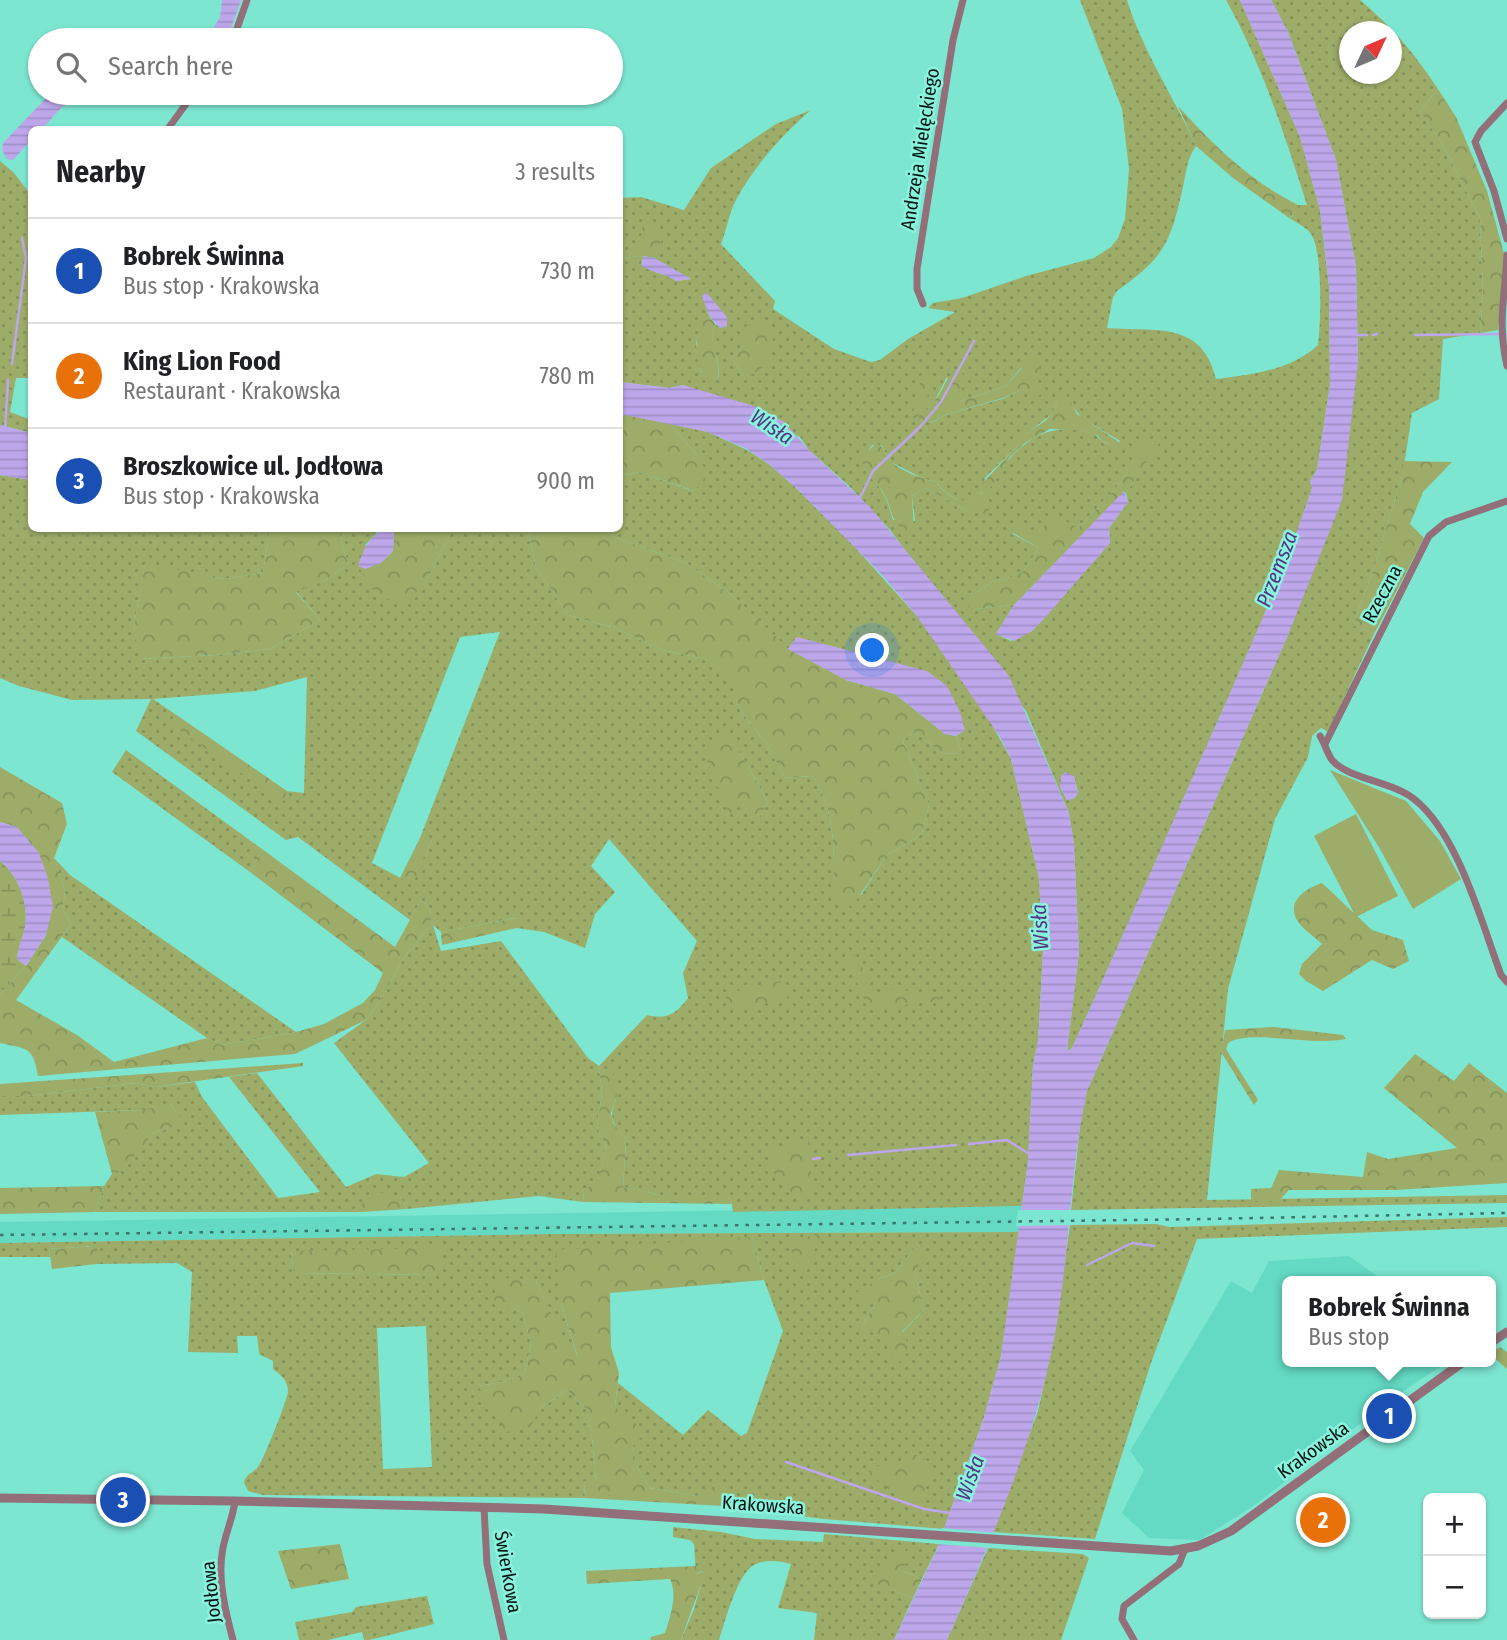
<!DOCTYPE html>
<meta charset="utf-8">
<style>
:root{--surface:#fff;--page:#f6f6f6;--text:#202124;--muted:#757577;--line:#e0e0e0;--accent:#111827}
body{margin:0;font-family:"Fira Sans Condensed",sans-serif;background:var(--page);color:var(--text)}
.controls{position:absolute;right:21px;bottom:21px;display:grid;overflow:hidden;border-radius:10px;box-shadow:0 2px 5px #0004}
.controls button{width:63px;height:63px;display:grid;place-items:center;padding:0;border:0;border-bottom:2px solid var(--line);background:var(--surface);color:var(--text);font:35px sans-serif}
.compass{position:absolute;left:1339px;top:21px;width:63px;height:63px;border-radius:50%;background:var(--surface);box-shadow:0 2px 5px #0004;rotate:46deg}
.you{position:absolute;left:873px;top:651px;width:24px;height:24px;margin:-18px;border:5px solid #fff;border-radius:50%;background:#1a73e8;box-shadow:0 0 0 10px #1a73e833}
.badge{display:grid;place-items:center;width:46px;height:46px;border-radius:50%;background:var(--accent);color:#fff;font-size:23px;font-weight:700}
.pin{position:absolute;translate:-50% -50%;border:4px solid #fff;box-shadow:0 2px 7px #0006}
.popup{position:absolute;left:1282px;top:1276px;width:214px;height:91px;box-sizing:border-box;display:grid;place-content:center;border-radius:10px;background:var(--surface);filter:drop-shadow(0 2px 5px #0005);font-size:23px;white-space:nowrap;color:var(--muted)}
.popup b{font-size:26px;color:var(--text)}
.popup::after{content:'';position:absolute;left:50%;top:100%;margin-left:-14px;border:14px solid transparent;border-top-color:var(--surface)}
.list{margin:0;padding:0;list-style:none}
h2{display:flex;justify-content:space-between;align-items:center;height:91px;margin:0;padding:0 28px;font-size:30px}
h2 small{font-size:23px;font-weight:400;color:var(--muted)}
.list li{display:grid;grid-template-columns:46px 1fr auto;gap:21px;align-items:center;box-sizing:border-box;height:105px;padding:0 28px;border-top:2px solid var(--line)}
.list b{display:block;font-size:26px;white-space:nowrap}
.list p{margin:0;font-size:23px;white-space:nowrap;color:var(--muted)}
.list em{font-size:23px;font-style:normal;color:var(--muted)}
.icon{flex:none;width:38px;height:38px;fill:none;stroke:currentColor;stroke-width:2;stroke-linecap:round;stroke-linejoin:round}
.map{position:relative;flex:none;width:1507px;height:1640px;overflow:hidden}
.search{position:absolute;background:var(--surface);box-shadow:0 2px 5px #0004;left:28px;top:28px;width:595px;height:77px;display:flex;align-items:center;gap:18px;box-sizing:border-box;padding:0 24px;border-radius:38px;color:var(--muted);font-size:26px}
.panel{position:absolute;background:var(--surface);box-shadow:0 2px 5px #0004;left:28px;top:126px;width:595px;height:406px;border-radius:10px}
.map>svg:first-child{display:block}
.built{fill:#64dac4}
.grass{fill:url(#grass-dots);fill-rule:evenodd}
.forest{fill:url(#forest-crowns)}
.wetland{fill:url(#wetland-marsh)}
.green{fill:#9dac69}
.water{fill:url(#water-rules)}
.pier{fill:#7de6d1}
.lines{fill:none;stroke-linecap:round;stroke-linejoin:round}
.stream{stroke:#bda7ea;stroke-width:2.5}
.minor{stroke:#926f79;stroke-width:7}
.tertiary{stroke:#926f79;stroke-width:9}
.rail{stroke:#3a766a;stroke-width:2.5;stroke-dasharray:3.5 7;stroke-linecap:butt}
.labels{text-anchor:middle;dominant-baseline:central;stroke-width:5;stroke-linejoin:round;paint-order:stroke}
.street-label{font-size:19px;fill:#001410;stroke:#8af3de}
.water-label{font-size:21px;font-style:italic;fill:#543582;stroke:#8af3de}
</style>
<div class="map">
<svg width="1507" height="1640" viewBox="0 0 1507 1640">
<defs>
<pattern id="grass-dots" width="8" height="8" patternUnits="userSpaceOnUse" patternTransform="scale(1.75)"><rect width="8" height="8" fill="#9dac69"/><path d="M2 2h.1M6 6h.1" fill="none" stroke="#85935a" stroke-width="1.8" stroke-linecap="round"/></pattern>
<pattern id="forest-crowns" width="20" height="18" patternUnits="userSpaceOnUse" patternTransform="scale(1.75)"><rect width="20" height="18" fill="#9dac69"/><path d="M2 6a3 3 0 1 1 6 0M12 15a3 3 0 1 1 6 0" fill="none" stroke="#85935a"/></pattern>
<pattern id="wetland-marsh" width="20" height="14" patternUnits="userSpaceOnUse" patternTransform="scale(1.75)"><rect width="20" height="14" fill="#9dac69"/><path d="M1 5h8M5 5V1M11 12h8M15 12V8" fill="none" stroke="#85935a"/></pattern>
<pattern id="water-rules" width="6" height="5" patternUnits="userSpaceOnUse" patternTransform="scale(1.75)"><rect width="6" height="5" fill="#bda7ea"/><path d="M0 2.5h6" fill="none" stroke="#a18fc8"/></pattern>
</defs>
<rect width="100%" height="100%" fill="#7de6d1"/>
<path class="built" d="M1022,1206l-3,26 -468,2 -551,9v-21z
M1349,1256l35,25h-96v81h159l-51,34 -140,108 -56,36 -51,-2 -27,-25 22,-43 -14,-19 101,-170 21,12 17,-32z"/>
<path class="grass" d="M1080,0h47c16,52 47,97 69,146 -9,12 -10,27 -13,41 -13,58 -19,70 -66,104l-4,6 -6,31c48,4 95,-8 109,51 34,-4 76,-9 102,-34 3,-22 5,-94 -7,-111 -5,-7 -15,-12 -22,-16l4,-2 5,-11h9c-22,-69 -45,-141 -81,-205h14l60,137 20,73 9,77 1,98 -13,85 -7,11 2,7c-28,87 -67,171 -104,255 -45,102 -90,204 -136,305l-5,3 12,-99 -5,-108 -5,-31 -43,-102 -136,-181 -41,-44 -40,-36 -9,-13 -117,-52 -14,3 -49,-6v-124l24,-2 -3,8c10,9 24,9 35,17l15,-2 -37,-21 11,-27 -26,18 -19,3v-54l21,-1 43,13 27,-42 65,-44 35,-14c-28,24 -56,55 -74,88 -8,14 -10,31 -16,46l54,57 -2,8 61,40 37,13 9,-2 28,-21 47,-27 -27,-4 5,-5 29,-5 64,-22 68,-18 17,-11 7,-9 7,-19 4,-50 -7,-60zM707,311l20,15 -6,2 -6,-4c-9,23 8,35 3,56l-17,-8 -5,-29 5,-21 9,-5zM744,345l1,34 -13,-20zM1021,368l15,10 4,7 -10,6 -9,-1 -16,8 -60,17 -14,8 -3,-15 7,-8 12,-23 11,25 48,-16zM1057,401l13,2 12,15 38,23 -3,6c-4,-2 -11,-3 -15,-6 -3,-2 -5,-6 -8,-7 -52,-19 -87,19 -109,62l3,8 -21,7 -41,-23 -14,8 3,25 -22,-1c-3,-9 -5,-19 -10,-27 -11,-19 -29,-22 -11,-48l10,1 9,16 33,17 13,3c7,13 29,25 43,17l5,-21 29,-29 6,-11 31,-23zM1162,438l-36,55 2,9 -19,26 1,15 -78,88 -21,10 -15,-7 18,-29 -39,4 -6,-11 26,-18 14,-2 13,-5 17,-25 -28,-15 67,-5 43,-46 21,-41zM1074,776l4,16 -3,6 -8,2 -7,-13z
M1271,0h89c31,26 56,55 78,89l-18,22 25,38 35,69 3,75 -3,40 -37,6 -4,60 -27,14 -9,60 -27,89 -23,63 21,9 -46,98 -7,-4 -9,8 -4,21 -33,62 -47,170 -21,211 300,-5v8l-436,7 10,-93 6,-26 201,-456 70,-273 -2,-96 -20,-106 -48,-128zM1350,32h42v42h-42z
M0,161l14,12 17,22v183h-15l-6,34 21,8v13l-31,-8z
M669,422l39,10 39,18 23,15 27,24 55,55 65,72 69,98 25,45 28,119 4,74 -5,89 -5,24 -5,96 -6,45 -289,6 -1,-8 -4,-8h-62l-43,-9 3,-48c-16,-18 -17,-21 -9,-43l-18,-30 3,27 -5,34 9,19 -8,35 -14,9 -1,12 -44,-6 -132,13 -7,-13 -38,5v11h-267l9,-26 8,-12 9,-3 33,-38 30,-10 -14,-19 -28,6 -142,5v-19h28l108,-13 19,4 40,-5 7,15 76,101 42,-6 -91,-115 28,-4 89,114 30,-13 28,3 25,-14 -95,-120 32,-23 17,-24 20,-37 29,-36 -2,-14 -9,-9 -11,20 -112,-83 -12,3 -150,-109 15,-32 -79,1 -53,-14 -19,-8v-203l31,5 1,48 238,1 -7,44 -38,6 -80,-15 -11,62 6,33 76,-4 54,-6 50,-29 -24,-29 28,-10 24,-17 -10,-35h30l9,4 -12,12 60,39 28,-55h75l8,38 32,48 47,13 47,22 44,9 29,23 2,24 29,37 19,35 27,-2c25,34 22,80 22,121l27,-2 25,-39 36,-22 7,-29 -26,-64 11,-10 29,23 19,-1 -6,-17 9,-6 -168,-93 -9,12 -58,-55 -44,-31 -72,-26 -7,-8 13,-1v-52l19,-4 54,19 5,-34zM500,632l-80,206h13l-21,46 -40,-21 88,-226zM307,677l-3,116 -17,-2 -4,10 -113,-78 8,-7 -25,-17 102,-8zM724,731l23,33 21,39 -11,17 -14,-16zM609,839l88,102 -14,32 5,25c-12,16 -21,22 -41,17l-48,51 -11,-8 -87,-117 -60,10 -8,-26 8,7 74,-14 2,10 27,4 41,16 10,-34 20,-22 -24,-26z
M126,750l136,99 -12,23 -138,-100z
M54,858l16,17 226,157 -74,13 -15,-7 -145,-101 9,-13 -8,-15 2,-19z
M1507,1217v10l-310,12 -46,124 -56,176 -102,-7 45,-121 16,-73 16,-113 86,-1 13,3z
M1019,1232l-18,124 -17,61 -40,112 -120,-10 -101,-13 3,-14 -29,4 -47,-8 -14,-23 -3,-18 -18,-40 3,-24 65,52 25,-25 33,26 6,-3 36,-102 -19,-51 -12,-43 -191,66 16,53 -7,-3 -35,-74 -24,28 12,6 8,31 -6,28 -16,9 -31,5 61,23 28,-19 19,19 6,29 4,43h-12l1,17 -322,-3 -15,-4 -4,-9c3,-9 8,-8 14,-15 5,-6 30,-68 30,-76 0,-10 -7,-16 -15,-22v-8l-14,-7 -2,-18h-20l1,17 -50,-1 4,-80 -15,-9 -80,1 -1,-18 -47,3 1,8h-50v-14l551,-9zM917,1244l-2,30 9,36 -22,23 -40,-6 12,-22 4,-26 17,-6zM441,1249l-4,26 -143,-2 -3,-21zM426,1326l6,141 -49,2 -6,-141z
M673,1527l48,5 34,7 68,3 1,-8 115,10 -17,35 -19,-8 5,-20 -33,32 38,15 -19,42h-80l3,-27 -39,-5 13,-44c-12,-3 -26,-5 -37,1 -17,9 -29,57 -35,75h-38l13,-31 11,-39 -9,4 -2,-30 -4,-4 -17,-3z
M988,1548l95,6 6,4 -28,82h-114z
M427,1596l7,28 -65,16h-5l-2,-8 -34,8h-29l-4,-18 57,-10 4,-5z"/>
<path class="forest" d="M1438,89l18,28 31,74 19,70 -8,69 -18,3 3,-40 -3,-75 -35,-69 -25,-38z
M1178,106c35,39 73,76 120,99l-1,7 -8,6 -4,-3 -52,-37 -37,-32z
M643,224l23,7 -12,27 -10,-2 -24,2v-6l19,-4z
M710,317l5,7c-8,21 7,36 3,56l-11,-1c-14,-15 -12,-39 -6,-58z
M758,321l15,15 -2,26 -26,17 -13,-20 12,-14 -4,-16z
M1036,356l5,4 -5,18 7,11 -4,7 -18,-6 -15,7 -61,18 -15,8 -9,-3c3,-8 8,-13 14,-20 8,-9 10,-21 20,-30l7,3 3,5 -7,24 48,-16 22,-25z
M926,371c13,13 -3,31 -8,46l-6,2 10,-46z
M1066,394l11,20 45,30 -5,4 -15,-7 -5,-6 -18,-5 -29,-1 -25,14 -15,14 -25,39 5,10 -2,8 -21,-3 -41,-23 -14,8 2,33 -8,3c-16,-9 -14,-26 -23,-40 -7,-11 -17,-15 -19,-28l-8,-6 1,-4 12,-4 7,-7c10,5 8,10 14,17 8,10 35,20 47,22 6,14 37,29 45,11l-2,-7 34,-37 6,-12 25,-16 6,-6 6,-14z
M620,414l49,8 29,35 10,17 -14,17 -55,-19 -19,4z
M1163,437l-37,56 -2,-1 -110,113 -39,4 -7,-3 1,-8 26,-18 14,-2 13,-5 17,-25 -28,-16 2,-7 25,6 18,-15 22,12 43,-46 21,-42z
M1403,461l49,1 -29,30 -13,32 14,14 -50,96 -21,-9 23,-63 27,-89z
M270,529h68l10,35 -24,17 -28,11 24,28 -50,29 -54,6 -77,4 -5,-33 11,-63 80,16 38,-6z
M394,529h59l-28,55 -20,19 -28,-6 -19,-31 7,3 16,-6 12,-12z
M528,529h79l7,8 72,26 44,31 59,55 57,31 49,14 50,40 11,2 6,17 -19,1 -29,-23 -11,10 26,64 -7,29 -36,22 -34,51 -18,-10c0,-40 3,-87 -22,-121l-27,2 -19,-35 -29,-37 -3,-24 -28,-23 -44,-9 -47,-22 -47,-13 -32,-48z
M178,716l109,75 -4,11 -114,-79z
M724,730l23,34 21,39 -11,18 -14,-17 -14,10 -26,-63z
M0,767l62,36 5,21 -13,34 11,32 -2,19 8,15 -55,76 61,35 37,27 93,-24 15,7 74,-13 28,-8 39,-21 12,-13 8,-17 -133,-101 12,-23 133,98 26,-47 9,9 2,14 -29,36 -20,37 -17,24 -71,34 -257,22c-5,-30 -11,-27 -38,-33v-49l26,-28 20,-31 -29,-108 -17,-5z
M420,838h13l-21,47 -12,-7z
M1322,883l50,47 31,10 6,21 -16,8 -21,-9 -49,31 -17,-10 -7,-7 3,-10 20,-20c-7,-7 -20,-15 -25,-24 -11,-20 10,-32 25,-37z
M516,918l1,10 -75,17 -1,-13z
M855,954l21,40 18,-5 44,6 2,6 -72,8 -20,-49z
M780,981l8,17 -55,12 -9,-16z
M1274,1027l69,8 3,4c-7,1 -15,2 -22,2 -23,1 -79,-10 -96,2l-2,6 32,51 -4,5 -33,-53 4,-22z
M1415,1054l39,27 15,-18 38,30v90l-112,7h-106l-10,11h-28v-12l20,-1 8,-18 84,7 4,-25 21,7 69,-11 -73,-60z
M303,1063v3l-148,21 -19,-4 -108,13h-28v-12z
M599,1066l14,7 4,23 -6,17 2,10 13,16 -3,48 43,9h62l4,8 -149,-2 1,-12 14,-10 8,-34 -9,-19 5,-34z
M169,1103l16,20 -31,10 -33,39 -9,2 -17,-62 47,-2z
M809,1138l3,60 -19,-1 -20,-25 -3,-21z
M104,1186l-9,26 -95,2v-26z
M378,1192l22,4 7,13 -45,3v-11z
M822,1233l-16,37 -9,-1 -8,-27z
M752,1237l12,43 -154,13 1,54 8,26 -4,34 31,24 -13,16 3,18 14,23 47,8 20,-11 9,7 -3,14 -138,-8 -1,-17h12l-4,-43 -6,-29 -19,-19 -28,19 -8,18 -25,5 -28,-46 31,-5 16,-9 6,-28 -8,-31 -12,-6 -17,-2 2,-27 39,1 35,73 7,3 -16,-52 -5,-53z
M927,1243l-12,31 9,36 -22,22 8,15 -8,14 -9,2 -4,-21 -27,-15 12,-22 -15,-6 -2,-7 21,-13 17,-6 22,-29z
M97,1246v18l-45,5 -3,-20z
M441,1248l-3,27 -144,-2 -3,-22z
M1500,1347l7,5v17l-16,-14v-3z
M908,1451l24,12 -11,39 -14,1 -40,-31 13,-7h21z
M340,1544l9,35 -58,10 -13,-38z
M909,1550l-6,21 19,8 -9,19 -39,-15 16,-26z
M696,1566l1,8 9,-4 -25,70h-31l1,-3 14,-4c5,-16 13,-38 5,-54l-83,5 -1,-13z"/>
<path class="wetland" d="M0,861c19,15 29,43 25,66 -2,11 -7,20 -8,32l9,7 -26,28z"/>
<path class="green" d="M1330,770l76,31 34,40 21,38 -48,30 -33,-60z
M1356,814l42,82 -42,21 -42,-81z"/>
<path class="water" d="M222,0h19l-11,31 -6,9h-18l14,-23z
M1240,0h31l17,32 48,128 20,106 2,96 -16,138 -54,135 -201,456c-18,81 -17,166 -33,248 -20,105 -64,204 -107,301h-53l42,-89 48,-134 17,-61 27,-195 5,-96 5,-24 5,-89 -4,-74 -28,-119 -11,-22 -83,-121 -34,-40 -86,-87 -27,-24 -23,-16 -39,-17 -88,-18v-32l49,6 14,-3 71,21 30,16 25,28 61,57 139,169 60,137 5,31 5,108 -12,99 5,-3c46,-101 90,-202 135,-303 37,-84 76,-169 105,-257l-2,-7 7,-11 13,-85 -1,-98 -9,-77 -20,-73z
M54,93h38l-30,14 -20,22 -10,1 -1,10 -18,20 -6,-1 -5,-9 1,-7 42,-44z
M644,256l10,2 37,21 -15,2c-11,-8 -25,-8 -35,-16z
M706,292l21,25v9l-6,2c-11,-7 -15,-20 -19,-32z
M0,425l31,8v47l-31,-5z
M1124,491l4,11 -19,26 1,15 -67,77 -11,11 -18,10 -18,-7 18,-29z
M385,529h9l-1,22 -12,12 -16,6 -7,-3c6,-17 10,-29 27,-37z
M797,637l130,34 20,15 13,26 5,18 -9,6 -11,-2 -50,-40 -49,-14 -58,-31z
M1065,772l9,4 4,17c-3,5 -5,7 -11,7l-7,-13 1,-11z
M0,822l17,5 22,26 9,25 5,29 -7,28 -20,31 -9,-7c1,-12 6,-21 8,-32 4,-23 -6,-51 -25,-66z"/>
<path class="pier" d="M1018,1210h57l-2,15 -57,1z
M941,1528l56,5 -6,15 -56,-4z"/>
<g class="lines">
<path class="stream" d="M1356,335h11
M1373,335l4,-1
M1415,335l92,-1
M12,364l14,-106 -4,-20
M5,429l3,-49
M860,498l13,-27 46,-43 22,-26 33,-61
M969,1144l38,-4 24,15
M848,1155l108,-10
M813,1159l7,-1
M1087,1265l45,-22 22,3
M786,1462l138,47 26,4"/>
<path class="minor" d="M233,40l14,-40
M1507,103l-26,28 -6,11 19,49 13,48
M167,130l27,-37
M1507,255c-2,43 -10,67 0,111
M923,304l-6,-15v-20l36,-229 10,-40
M1320,736c5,8 7,17 12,24 16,19 59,21 82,39 44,34 68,125 87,176l6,7
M1325,744l104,-208 17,-14 61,-21
M484,1508l3,56 17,76
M233,1640c-7,-26 -15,-59 -11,-86 2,-18 11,-35 13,-53
M1134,1640l-12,-21 2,-13 55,-42 6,-15"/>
<path class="tertiary" d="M1490,1343l17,-11
M0,1498l235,3 309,8 627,42 27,-5 33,-15 232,-169"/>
<path class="rail" d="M0,1235l1207,-16 300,-6"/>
</g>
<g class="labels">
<g class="street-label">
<text transform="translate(920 149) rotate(-81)">Andrzeja Mielęckiego</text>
<text transform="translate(1382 594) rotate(-62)">Rzeczna</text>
<text transform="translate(1313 1450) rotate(-36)">Krakowska</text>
<text transform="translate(763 1505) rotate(4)">Krakowska</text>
<text transform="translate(508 1572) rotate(80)">Świerkowa</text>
<text transform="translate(211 1592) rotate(-96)">Jodłowa</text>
</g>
<g class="water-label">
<text transform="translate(772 427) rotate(33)">Wisła</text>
<text transform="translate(1277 569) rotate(-69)">Przemsza</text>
<text transform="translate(1040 927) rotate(-94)">Wisła</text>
<text transform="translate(970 1478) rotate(-70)">Wisła</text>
</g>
</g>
</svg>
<div class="controls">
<button>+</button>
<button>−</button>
</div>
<svg class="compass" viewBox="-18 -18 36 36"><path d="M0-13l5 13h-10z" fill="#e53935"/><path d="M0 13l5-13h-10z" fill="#757577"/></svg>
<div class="you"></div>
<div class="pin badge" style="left:1389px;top:1416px;background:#1a4fb4">1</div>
<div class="popup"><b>Bobrek Świnna</b>Bus stop</div>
<div class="pin badge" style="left:1323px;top:1520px;background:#e8710a">2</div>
<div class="pin badge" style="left:123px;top:1500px;background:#1a4fb4">3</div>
<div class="search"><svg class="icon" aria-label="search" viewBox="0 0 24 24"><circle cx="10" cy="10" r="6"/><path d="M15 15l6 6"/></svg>Search here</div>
<section class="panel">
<h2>Nearby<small>3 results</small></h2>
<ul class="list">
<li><span class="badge" style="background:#1a4fb4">1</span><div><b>Bobrek Świnna</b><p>Bus stop · Krakowska</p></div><em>730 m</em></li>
<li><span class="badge" style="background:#e8710a">2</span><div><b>King Lion Food</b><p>Restaurant · Krakowska</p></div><em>780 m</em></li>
<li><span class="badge" style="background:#1a4fb4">3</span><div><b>Broszkowice ul. Jodłowa</b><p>Bus stop · Krakowska</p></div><em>900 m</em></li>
</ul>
</section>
</div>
